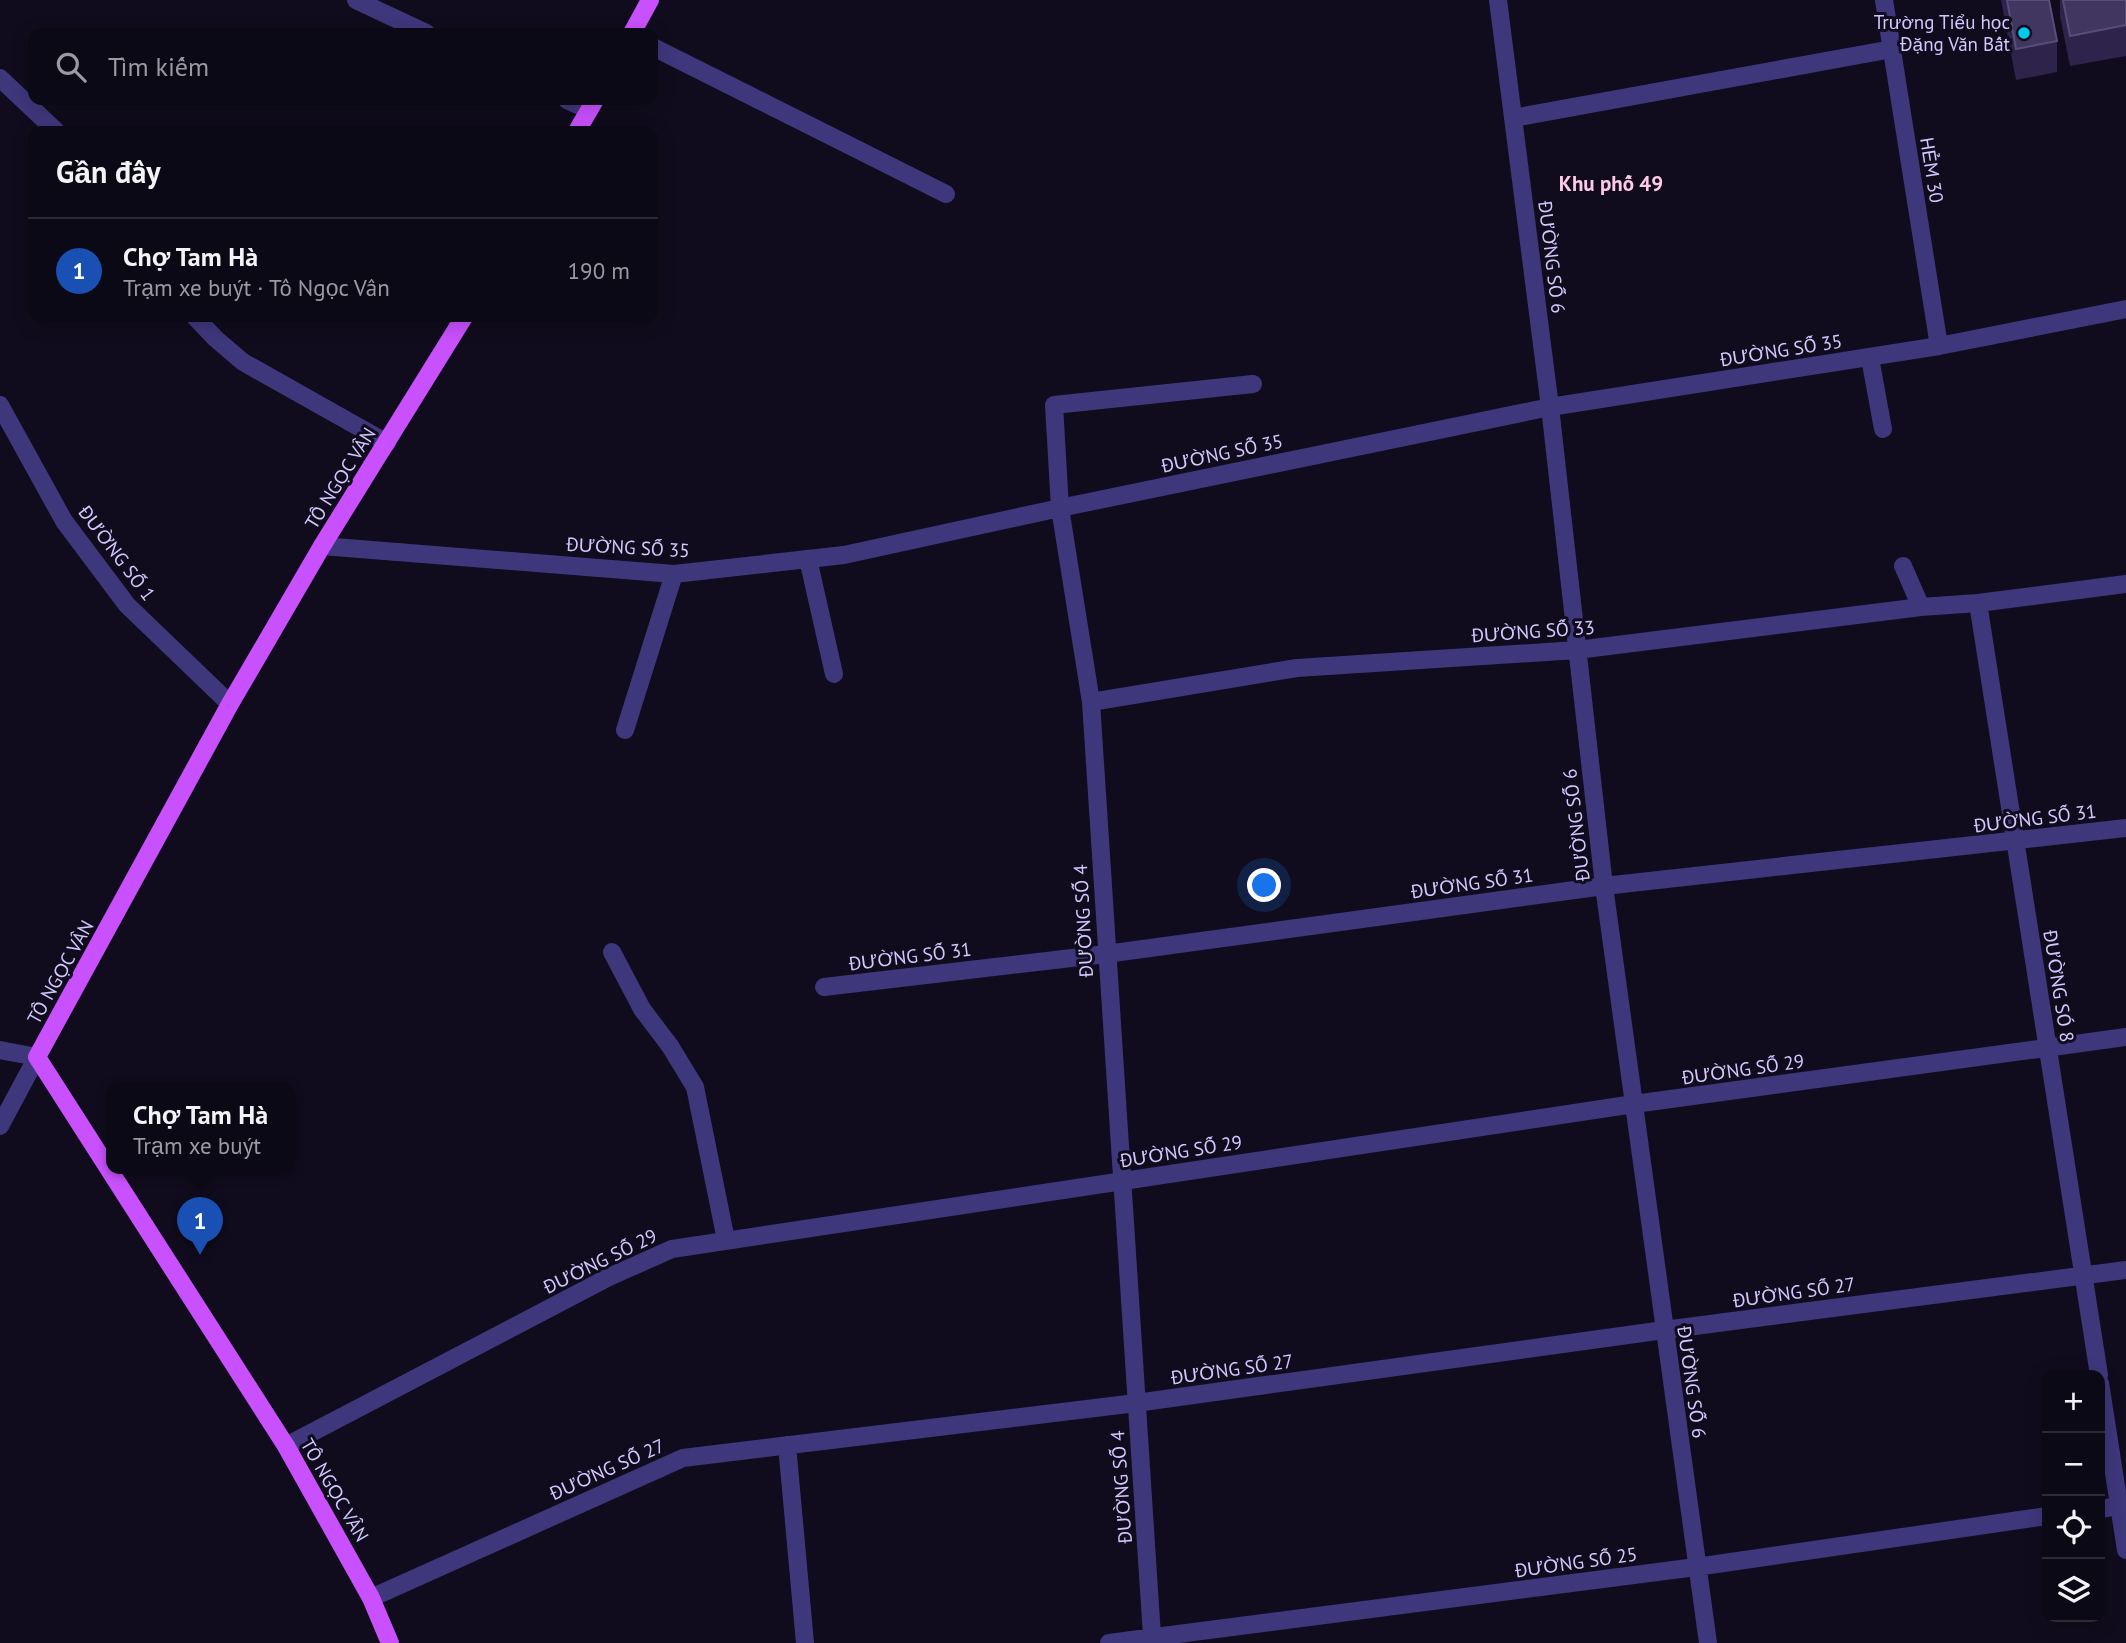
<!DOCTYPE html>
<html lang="vi">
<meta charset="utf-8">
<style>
:root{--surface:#0c0916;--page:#1a1723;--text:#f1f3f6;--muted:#9a9aa1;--line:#2c2a35;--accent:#d93025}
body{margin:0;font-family:"PT Sans",sans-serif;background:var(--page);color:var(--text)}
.controls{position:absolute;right:21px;bottom:21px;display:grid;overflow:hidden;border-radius:14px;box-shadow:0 4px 18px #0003}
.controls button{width:63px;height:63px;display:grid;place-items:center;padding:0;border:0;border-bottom:2px solid var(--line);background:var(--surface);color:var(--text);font:35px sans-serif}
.you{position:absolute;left:1265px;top:886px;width:24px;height:24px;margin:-18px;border:5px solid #fff;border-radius:50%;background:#1a73e8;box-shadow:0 0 0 10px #1a73e833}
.badge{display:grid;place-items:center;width:46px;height:46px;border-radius:50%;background:var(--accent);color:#fff;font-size:23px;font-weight:700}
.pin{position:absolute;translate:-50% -58px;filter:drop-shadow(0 2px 4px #0008)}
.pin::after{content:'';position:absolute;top:37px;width:24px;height:21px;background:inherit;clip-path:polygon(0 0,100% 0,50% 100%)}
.popup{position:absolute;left:106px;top:1083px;width:189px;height:91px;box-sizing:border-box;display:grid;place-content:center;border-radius:14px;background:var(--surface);filter:drop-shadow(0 2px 5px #0005);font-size:23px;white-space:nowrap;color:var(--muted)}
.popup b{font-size:26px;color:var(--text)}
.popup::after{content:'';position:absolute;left:50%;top:100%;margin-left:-14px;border:14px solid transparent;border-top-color:var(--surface)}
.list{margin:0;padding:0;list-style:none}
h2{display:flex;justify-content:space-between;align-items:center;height:91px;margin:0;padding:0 28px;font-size:30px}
h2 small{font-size:23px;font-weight:400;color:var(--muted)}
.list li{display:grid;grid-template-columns:46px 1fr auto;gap:21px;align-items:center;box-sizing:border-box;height:105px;padding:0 28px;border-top:2px solid var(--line)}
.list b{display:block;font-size:26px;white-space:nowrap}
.list p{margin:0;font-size:23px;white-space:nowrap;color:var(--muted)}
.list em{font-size:23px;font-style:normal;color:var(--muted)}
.icon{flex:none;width:38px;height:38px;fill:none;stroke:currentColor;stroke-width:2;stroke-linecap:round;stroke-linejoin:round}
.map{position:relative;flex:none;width:2126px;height:1643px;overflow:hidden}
.search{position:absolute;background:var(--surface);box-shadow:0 4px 18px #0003;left:28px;top:28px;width:630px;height:77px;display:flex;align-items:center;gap:18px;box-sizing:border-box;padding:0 24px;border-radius:14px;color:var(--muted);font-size:26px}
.panel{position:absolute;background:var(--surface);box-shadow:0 4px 18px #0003;left:28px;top:126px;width:630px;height:196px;border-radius:14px}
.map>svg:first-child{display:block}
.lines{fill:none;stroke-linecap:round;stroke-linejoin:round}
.minor{stroke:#3f377c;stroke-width:18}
.major{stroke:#c951fd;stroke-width:18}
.wall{fill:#2e244b}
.building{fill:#40365f;stroke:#574d78;stroke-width:2}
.poi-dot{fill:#03c8f0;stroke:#100c1d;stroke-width:2.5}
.labels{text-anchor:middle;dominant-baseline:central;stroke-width:6;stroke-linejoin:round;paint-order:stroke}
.poi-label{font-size:19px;fill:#d2c8fe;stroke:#100c1d;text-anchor:end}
.street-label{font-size:19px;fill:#d2c8fe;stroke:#100c1d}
.neighbourhood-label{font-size:21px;font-weight:bold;fill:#fecae8;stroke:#100c1d}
</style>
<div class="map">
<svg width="2126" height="1643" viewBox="0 0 2126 1643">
<rect width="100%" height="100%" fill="#100c1d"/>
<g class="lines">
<path class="minor" d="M356,0l70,33
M1498,0l52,407 54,479 104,757
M1884,0l55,346
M653,47l293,147
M0,78l56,53
M567,100l22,10
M1513,118l379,-69
M195,317l21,22 27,23 144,81
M1870,358l13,71
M0,405l64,116 63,84 103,99
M322,546l352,28 170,-19 216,-47 490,-101 389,-61 187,-37
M808,559l26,115
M1903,566l18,41
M1978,603l121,772
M1091,702l206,-34 280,-18 344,-43 57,-4 148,-19
M625,730l49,-156
M612,952l30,57 28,37 25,41 31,153
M824,987l282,-33 498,-68 522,-58
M0,1050l37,7 -37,69
M2100,1383l26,167
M787,1445l18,198
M286,1446l323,-169 63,-28 962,-145 492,-67
M2100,1509l26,-4
M371,1598l312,-140 453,-55 528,-73 462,-60
M1152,1636l-61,-934 -31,-194 -6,-103 199,-21
M1109,1643l587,-76 351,-51"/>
<path class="major" d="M632,33l18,-33
M577,131l18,-31
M390,1643l-19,-45 -85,-152 -249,-389 193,-353 92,-158 142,-229"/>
</g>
<path class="wall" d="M2001,0h48l8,41v31l-41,8z
M2060,0h66v56l-56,10 -10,-50z"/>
<path class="building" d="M2007,0h42l8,41 -41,8z
M2063,0h63v25l-56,11z"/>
<circle class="poi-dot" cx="2024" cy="33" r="7"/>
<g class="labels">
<g class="poi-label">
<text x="2010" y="22">Trường Tiểu học<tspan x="2010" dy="22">Đặng Văn Bất</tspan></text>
</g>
<g class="street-label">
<text transform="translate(1932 170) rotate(81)">HẺM 30</text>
<text transform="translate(1552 257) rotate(83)">ĐƯỜNG SỐ 6</text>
<text transform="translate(1781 350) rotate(-9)">ĐƯỜNG SỐ 35</text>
<text transform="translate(1222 453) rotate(-12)">ĐƯỜNG SỐ 35</text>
<text transform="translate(340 478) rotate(-58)">TÔ NGỌC VÂN</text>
<text transform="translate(628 547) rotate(3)">ĐƯỜNG SỐ 35</text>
<text transform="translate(117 553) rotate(53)">ĐƯỜNG SỐ 1</text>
<text transform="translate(1533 631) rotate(-4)">ĐƯỜNG SỐ 33</text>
<text transform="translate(2035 818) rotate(-7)">ĐƯỜNG SỐ 31</text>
<text transform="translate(1576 825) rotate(-97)">ĐƯỜNG SỐ 6</text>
<text transform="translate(1472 883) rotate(-8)">ĐƯỜNG SỐ 31</text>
<text transform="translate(1083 921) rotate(-93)">ĐƯỜNG SỐ 4</text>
<text transform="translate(910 956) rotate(-7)">ĐƯỜNG SỐ 31</text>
<text transform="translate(60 972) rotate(-61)">TÔ NGỌC VÂN</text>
<text transform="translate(2059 986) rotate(81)">ĐƯỜNG SÓ 8</text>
<text transform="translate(1743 1069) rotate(-8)">ĐƯỜNG SỐ 29</text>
<text transform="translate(1181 1151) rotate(-9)">ĐƯỜNG SỐ 29</text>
<text transform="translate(600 1261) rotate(-26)">ĐƯỜNG SỐ 29</text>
<text transform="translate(1794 1292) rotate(-8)">ĐƯỜNG SỐ 27</text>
<text transform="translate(1232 1369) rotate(-8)">ĐƯỜNG SỐ 27</text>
<text transform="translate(1692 1382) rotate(82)">ĐƯỜNG SỐ 6</text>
<text transform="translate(607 1469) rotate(-24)">ĐƯỜNG SỐ 27</text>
<text transform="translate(1121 1487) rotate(-94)">ĐƯỜNG SỐ 4</text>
<text transform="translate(335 1490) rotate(60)">TÔ NGỌC VÂN</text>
<text transform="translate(1576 1562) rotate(-8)">ĐƯỜNG SỐ 25</text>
</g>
<g class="neighbourhood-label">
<text x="1611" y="183">Khu phố 49</text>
</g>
</g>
</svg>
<div class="controls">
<button>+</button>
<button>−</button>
<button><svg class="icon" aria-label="locate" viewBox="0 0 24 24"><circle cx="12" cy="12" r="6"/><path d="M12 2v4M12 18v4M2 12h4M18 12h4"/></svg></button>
<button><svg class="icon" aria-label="layers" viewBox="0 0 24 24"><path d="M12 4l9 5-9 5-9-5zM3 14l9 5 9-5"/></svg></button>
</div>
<div class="you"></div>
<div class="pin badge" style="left:200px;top:1255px;background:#1a4fb4">1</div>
<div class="popup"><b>Chợ Tam Hà</b>Trạm xe buýt</div>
<div class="search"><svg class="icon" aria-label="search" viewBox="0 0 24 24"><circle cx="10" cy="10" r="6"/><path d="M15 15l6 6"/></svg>Tìm kiếm</div>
<section class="panel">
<h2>Gần đây<small></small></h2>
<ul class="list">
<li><span class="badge" style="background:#1a4fb4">1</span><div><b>Chợ Tam Hà</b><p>Trạm xe buýt · Tô Ngọc Vân</p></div><em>190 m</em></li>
</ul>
</section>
</div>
